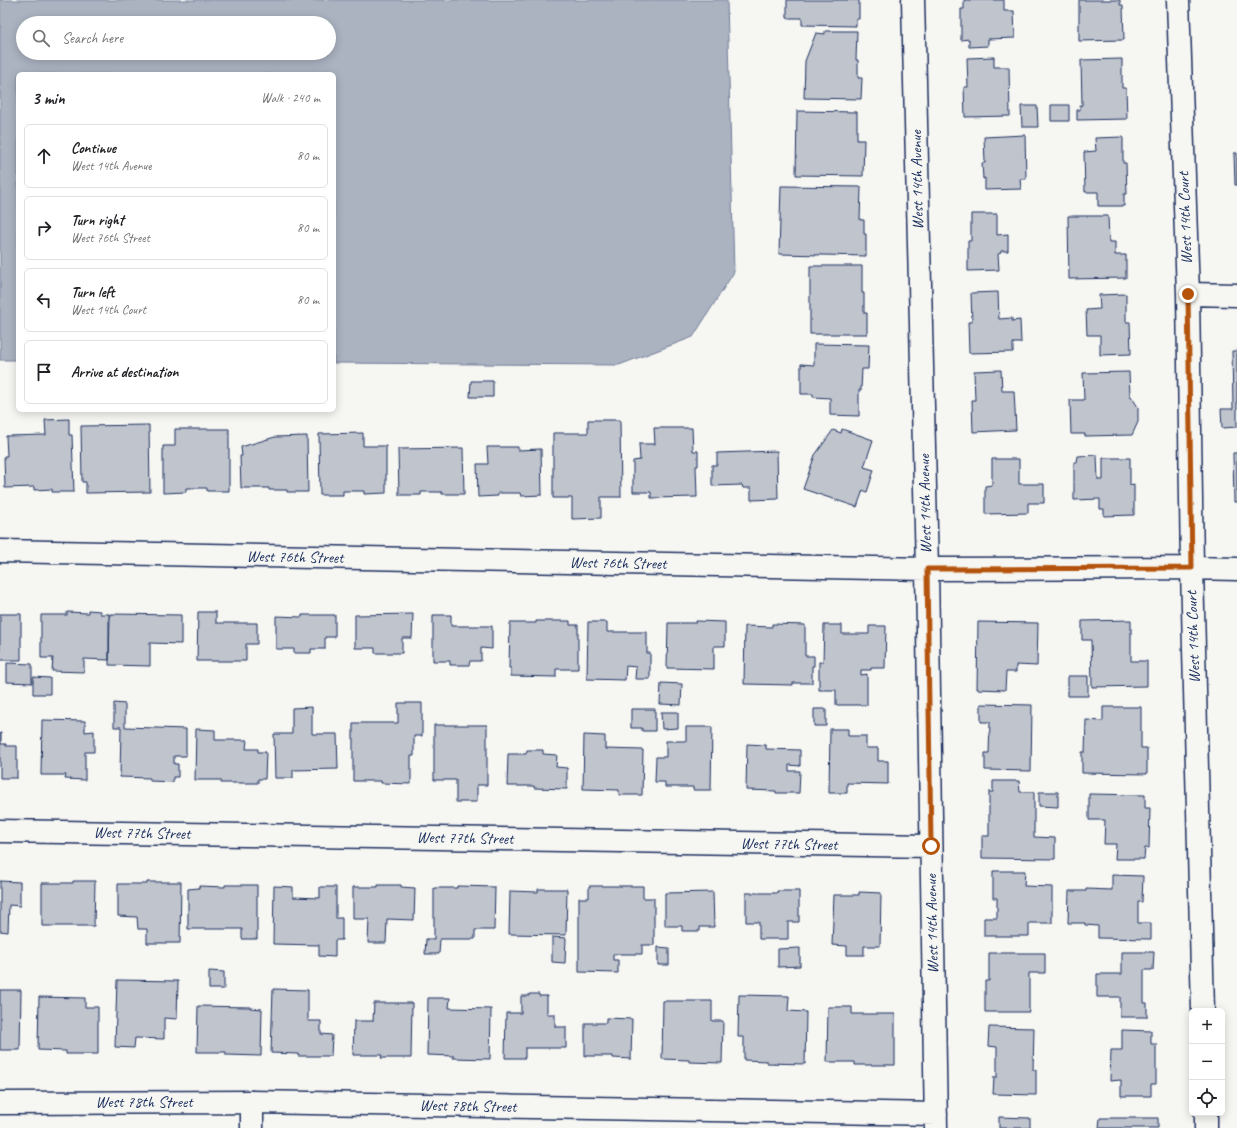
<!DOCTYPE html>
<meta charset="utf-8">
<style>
:root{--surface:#fff;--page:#f2f2f2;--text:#202124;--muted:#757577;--line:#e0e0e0}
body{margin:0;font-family:Caveat,sans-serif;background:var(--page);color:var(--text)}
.controls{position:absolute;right:12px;bottom:12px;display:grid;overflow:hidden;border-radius:6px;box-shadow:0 2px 10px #0003}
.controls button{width:36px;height:36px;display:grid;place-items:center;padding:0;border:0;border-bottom:1px solid var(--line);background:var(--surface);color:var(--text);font:20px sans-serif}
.stop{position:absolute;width:12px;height:12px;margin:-9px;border:3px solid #b45309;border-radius:50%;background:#fff}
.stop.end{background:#b45309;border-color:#fff;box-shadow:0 1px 4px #0008}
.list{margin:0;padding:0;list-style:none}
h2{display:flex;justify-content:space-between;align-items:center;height:52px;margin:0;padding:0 16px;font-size:17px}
h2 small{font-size:13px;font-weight:400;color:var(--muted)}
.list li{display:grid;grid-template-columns:26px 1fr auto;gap:12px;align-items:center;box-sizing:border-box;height:64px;margin:0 8px 8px;padding:0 8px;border:1px solid var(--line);border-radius:6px}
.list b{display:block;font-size:15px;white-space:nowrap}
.list p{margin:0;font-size:13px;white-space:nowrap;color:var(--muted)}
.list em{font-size:13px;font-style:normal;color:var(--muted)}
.icon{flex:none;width:22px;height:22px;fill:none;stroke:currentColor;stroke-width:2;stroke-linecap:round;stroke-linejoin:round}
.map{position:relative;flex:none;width:1237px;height:1128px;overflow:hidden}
.search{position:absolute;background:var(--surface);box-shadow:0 2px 10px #0003;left:16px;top:16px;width:320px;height:44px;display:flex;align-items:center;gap:10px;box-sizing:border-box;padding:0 14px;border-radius:22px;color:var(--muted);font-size:15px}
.panel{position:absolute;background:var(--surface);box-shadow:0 2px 10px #0003;left:16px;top:72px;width:320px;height:340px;border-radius:6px}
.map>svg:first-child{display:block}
.water{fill:#abb2c0;stroke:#717e99;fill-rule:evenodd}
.building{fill:#c0c4cd;stroke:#1b2f5e}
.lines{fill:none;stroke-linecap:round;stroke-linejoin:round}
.minor-casing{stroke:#1b2f5e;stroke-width:25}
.minor{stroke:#f6f6f2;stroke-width:22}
.route{stroke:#b45309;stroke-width:5}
.labels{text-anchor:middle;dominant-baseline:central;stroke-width:3;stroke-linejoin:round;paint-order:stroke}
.street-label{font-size:16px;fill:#1b2f5e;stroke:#f6f6f2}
</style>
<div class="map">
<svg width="1237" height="1128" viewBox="0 0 1237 1128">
<rect width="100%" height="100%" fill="#f6f6f2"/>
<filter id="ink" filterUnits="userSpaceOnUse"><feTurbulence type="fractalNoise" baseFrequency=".025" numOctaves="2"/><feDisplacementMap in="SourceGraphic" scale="8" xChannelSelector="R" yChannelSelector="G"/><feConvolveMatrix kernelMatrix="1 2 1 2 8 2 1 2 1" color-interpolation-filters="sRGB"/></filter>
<g filter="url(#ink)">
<path class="water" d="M0,0h727l7,272 -41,65 -74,28 -285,-2v-289h-316v286h-18zM23,23h306v30h-306z"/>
<path class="building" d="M787,0h72v19h-3v7l-54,-1v-7h-15z
M964,0h40v11h10l1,27 -27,1v7l-19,1v-8l-8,1v-31h3z
M1079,0h41v5h3l1,35 -45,1z
M825,31h32l-1,29h2v18h4l-1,21 -57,-1 1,-37 11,-28 9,1z
M994,57v10h15l1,49 -45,1 -1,-30h4l-1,-29z
M1122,59v29h4l1,31 -50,1v-10h3v-5h2l-1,-45z
M1051,105h18v16h-18z
M1021,106h16l1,21h-16z
M797,111l60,1v28h7l-1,36 -67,-1z
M1025,135l1,44h-6l1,10 -36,1v-12l-2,1 -1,-16h3l-1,-26z
M1123,137v26h3l1,31h-3v12h-26v-14h-13l-1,-40 12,-1 -1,-13z
M1234,153h3v32h-2z
M781,186l80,1 -1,33h4v14h2v22l-87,-2z
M971,214h26v21l11,-1v17h-7v2l-3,1 1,16 -31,1v-30h3z
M1068,216h40l1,26h6v13h11v23l-57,1z
M810,266h52v27h2v20h3v21h-57z
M998,292l1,27 13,-1v3l8,-1 1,23h-8v9l-44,1 -1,-31h4l-1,-29z
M1126,294v28h4l1,32 -31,1v-20h-13l-1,-25 14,-1 -1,-14z
M814,344l55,1 -1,24h-6l-1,21h-2v26l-29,-1v-17l-17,-1v-3h-12v-30l13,1z
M1232,351h5v76l-15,1 -1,-19h12z
M1001,370l1,21h12l2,39 -43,2 -1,-32h3l-1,-29z
M1129,372l1,24h1l7,11v15l-6,13 -47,1v-2h-14l-1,-34h14l-1,-27z
M471,381h22v16h-23z
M69,419v16h3l2,57h-22v-3l-18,1v-3l-29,1 -1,-32h3l-1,-20 40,-1 -1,-15z
M588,420h32l1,77h-20v21l-29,1v-21h-19v-65h35z
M149,425l1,67 -64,1v-11h-4l-1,-56z
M654,428h38l1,23h5v15h-2l1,31 -46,1v-6h-18v-31l7,-1 -1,-16h16z
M175,429h54v62h-22v-3h-21v4l-23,1v-47h12z
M842,429l31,11 -9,27 10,3 -7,22 -4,-2 -6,17 -54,-18 12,-34 18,-25 8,3z
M363,433v13h23v47l-22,1v-3h-21v4h-23l-1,-61z
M307,436l1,56h-21v-2h-18v-2h-28l-1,-32h2l-1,-9 34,-10z
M487,447h31v3l23,-1 1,46 -21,1 -1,-3h-22v3l-20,1 -1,-33h11z
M463,448l1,46h-22v-2h-21v3h-22l-1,-46z
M777,451l1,48 -27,1v-12h-8l-1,-3 -30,1v-21h5v-12z
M1233,453h4v49h-3z
M1097,455l1,25h5v-22h27v27l4,-1v31l-30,1v-7h-4v-10l-26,1v-38h3l1,-6z
M992,459h27v25h25v19h-16v10l-43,1v-28l7,-1z
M88,610l12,1v3h9v46l-25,-1v13l-32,-1 1,-13h-12v-43h26v-3l21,1z
M198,612h18v11h41v21h-11v17h-49z
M0,614h21v46h-21z
M110,614l71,1v29l-31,-1v23l-41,-1z
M413,614l-1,24h-10v15h-27v-5h-20v-33z
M302,615h33v22h-10v12h-14v4h-17v-4h-18v-33l26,1z
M433,615h18v11h41v23l-11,-1v13h-11l-1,4h-19v-4h-17z
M1131,620v41h16v25l-55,1 -1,-47h-9v-19z
M536,621h34v4h8v44h-22v8l-45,-1v-8h-2l1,-45h26z
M696,621l29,1v24h-11v23l-47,-1 1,-45h28z
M588,622h19v10h40v21h3v26h-15l1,-12 -10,-1 -1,14 -38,-1z
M978,622l60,1 -1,43 -21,-1v7h-10l-1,18 -28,-1z
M772,624l33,1v31h9v10h-2v17h-19v2l-49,-1 1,-58 27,1z
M824,625h18v9h27v-8h17l-1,42h-14v2h-10v5l6,-1v31h-31v-15h-17v-28h4z
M7,663l25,1v19l-25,-1z
M1068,676h20v20h-20z
M33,677l17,1v16h-17z
M661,683l21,1 -1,21 -21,-1z
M114,703l11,1v23l61,2v27h-12v8h4v13h-5v5l-23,-1v-3l-30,-1 1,-50h-7z
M398,703h24v33h-8v20h-3v28l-30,-1v-2h-28v-58h45z
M981,704l51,1 -1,66 -46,-1v-17h4l1,-31h-9z
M312,707v27h25l1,35 -45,1v8h-18l-1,-44h18v-26z
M1103,707h38v41h6v26l-65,-1v-21h3l1,-32 17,1z
M631,709h24v22h-13v-3h-11z
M814,709h12v17h-12z
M661,712h17v16l-16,1z
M42,720l43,1v11l9,-1v21h-9v28l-20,-1 1,-4h-25z
M434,725h53v60h-10v17h-21v-22h-22z
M686,727h26l-1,63h-18v-3h-28v-5h-10l1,-25h10v-16h20z
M196,729l19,1v10h32l-1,9h12v3h8l-1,27h-7v4h-37v-3h-26z
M830,729h18v7h18v12h12v13h10v23l-41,-1v10h-18z
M0,733h1v11h5v2h11v32h-17z
M584,735l21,1v13l38,1 -1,45h-23v-5l-36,-1z
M747,744l19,1v4l34,1v16l-11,-1v6h11l-1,22h-23v-2l-30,-1z
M527,750h16v4l14,1 -1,12 11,1v21l-33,-1v-2h-27l1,-32h18z
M993,781h26l1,11h14v45l21,1v21l-73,-1v-22h7v-44h4z
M1039,792h19v15l-19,-1z
M1089,794l56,1v13h5l-1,40h-4l-1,11h-29l1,-15h-12l1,-24h-16z
M993,871h32l-1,15 28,1v36h-23v13h-45v-18h13v-20h-4z
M1112,875l31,1 -1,26h-4v21h13v16l-53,-1v-12l-13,-1v-2h-17l1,-32h17v-2l26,1z
M0,881l20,1v24l-11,-1 -1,27 -8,-1z
M73,881h22l-1,45h-52v-43h31z
M147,882h34l-1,61h-33v-14h-9l-1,-12 -19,-1v-32h29z
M225,885h32v54h-15v-10h-54v-40l11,-1v-2l26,1z
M378,885h23v2l14,1 -1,32 -27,-1 -1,24h-18l1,-24h-16v-32h25z
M274,886l19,1v10l27,1v-11h16v31h6v22h-7v17l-16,-1v-11l-46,-1z
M457,886l38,1 -1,43h-19v9h-35l-1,15h-14l1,-15h8v-51h23z
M589,886h54v12h11v47h-12v9h-29v6h5v13l-39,-1v-74h10z
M538,889h29l-1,46 -57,-1 1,-43 28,1z
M777,891h22v31h-11v17h-29v-17h-13v-29h31z
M713,892l1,35h-14v4h-18v-5h-17v-33z
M859,892l22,1 -1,53h-16v9h-17v-9l-15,-1 2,-50h25z
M552,937l14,1 -1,25 -13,-1z
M658,947l11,1v17h-11z
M800,948v18l-22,1v-18z
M1122,952h32l-1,18h-9v33h3v14h-27v-20h-23v-23h25z
M989,953h56v20h-16v39h-44v-31h4z
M209,971l15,1v17h-15z
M117,980l61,1 -1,38 -13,-1v21l-29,-1 -1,10 -19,-1z
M273,989l35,1v31h13v13l11,1 -1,21h-33v-2l-27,-1z
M0,990h21l-1,60h-20z
M529,994h10v2h8v18h8v13h11v21h-41v10h-20l1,-45h15v-17h8z
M739,995l50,1 -1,15 18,1 -1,52 -38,-1v-2l-23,-1v-23h-6z
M39,997l46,1v9h13v47h-32v-3l-28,-1z
M428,998h22l-1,10 42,1 -1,50 -37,-1 1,-2 -27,-1z
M663,1001h49v20h11l-1,42 -33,-1v-2l-27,-1z
M374,1003h38l-1,55h-30l1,-3h-29l1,-34h19z
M198,1006l52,1v1l12,1 -1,47 -35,-1v-3h-29z
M828,1007h24v7h43v51h-40v-3h-28z
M606,1018l26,1 -1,40 -18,-1v-2h-28v-33h21z
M989,1027l45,1 -1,42h3v25l-43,-1 1,-17h3v-30l-9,-1z
M1122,1030l29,1v13h5v40h-5v12h-30v-16l-11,1 1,-31h11z
M999,1117l31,1v10h-31z
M1100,1118h58v10h-59z"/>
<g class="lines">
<g class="minor-casing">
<path id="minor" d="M913,0l14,569 9,559
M1178,0l10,294 4,274 11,443
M1188,294l49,1
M0,551l927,18 265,-1 45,1
M0,831l931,15
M252,1102v26
M0,1103l252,-1 684,12
M1206,1113v15"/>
</g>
<use href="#minor" class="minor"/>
</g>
</g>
<g class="lines" filter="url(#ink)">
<path class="route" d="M931,846l-4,-277 265,-1 -4,-274"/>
</g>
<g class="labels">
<g class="street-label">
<text transform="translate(917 180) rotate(-91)">West 14th Avenue</text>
<text transform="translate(1185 218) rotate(-92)">West 14th Court</text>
<text transform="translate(925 504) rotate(-91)">West 14th Avenue</text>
<text transform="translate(295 557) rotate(1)">West 76th Street</text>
<text transform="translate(618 563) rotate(1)">West 76th Street</text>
<text transform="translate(1193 637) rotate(-92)">West 14th Court</text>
<text transform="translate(142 833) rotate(1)">West 77th Street</text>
<text transform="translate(465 838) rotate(1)">West 77th Street</text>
<text transform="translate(789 844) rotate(1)">West 77th Street</text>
<text transform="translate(932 924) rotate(-91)">West 14th Avenue</text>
<text x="144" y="1102">West 78th Street</text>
<text transform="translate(468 1106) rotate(1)">West 78th Street</text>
</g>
</g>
</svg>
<div class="controls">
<button>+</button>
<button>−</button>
<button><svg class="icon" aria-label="locate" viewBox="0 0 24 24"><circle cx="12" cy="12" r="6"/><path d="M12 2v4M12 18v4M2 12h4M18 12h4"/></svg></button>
</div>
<div class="stop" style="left:931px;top:846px"></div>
<div class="stop end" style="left:1188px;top:294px"></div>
<div class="search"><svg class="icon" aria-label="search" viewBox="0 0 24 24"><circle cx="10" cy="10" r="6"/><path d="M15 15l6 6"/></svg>Search here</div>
<section class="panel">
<h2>3 min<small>Walk · 240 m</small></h2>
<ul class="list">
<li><svg class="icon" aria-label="ahead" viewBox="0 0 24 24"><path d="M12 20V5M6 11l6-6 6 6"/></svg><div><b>Continue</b><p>West 14th Avenue</p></div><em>80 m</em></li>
<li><svg class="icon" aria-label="right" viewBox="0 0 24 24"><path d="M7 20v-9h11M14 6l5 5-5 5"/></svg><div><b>Turn right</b><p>West 76th Street</p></div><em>80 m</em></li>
<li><svg class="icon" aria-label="left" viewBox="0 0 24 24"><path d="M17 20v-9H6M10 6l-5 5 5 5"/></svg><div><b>Turn left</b><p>West 14th Court</p></div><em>80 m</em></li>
<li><svg class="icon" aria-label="arrive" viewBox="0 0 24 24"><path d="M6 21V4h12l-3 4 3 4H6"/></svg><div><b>Arrive at destination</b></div></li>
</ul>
</section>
</div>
